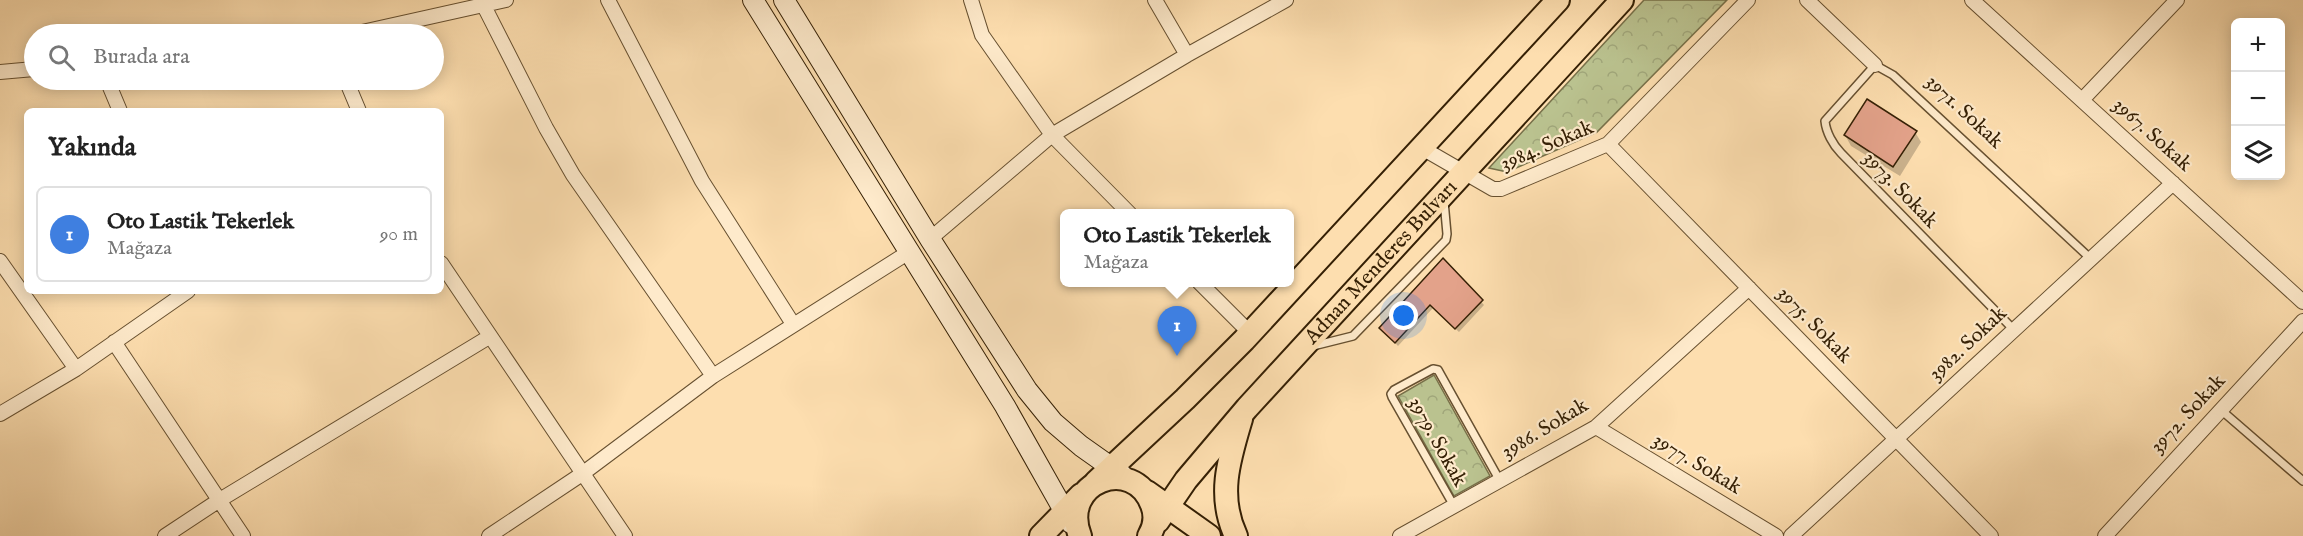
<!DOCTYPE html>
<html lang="tr">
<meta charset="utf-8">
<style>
:root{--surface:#fff;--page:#f2f2f2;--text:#222;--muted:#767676;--line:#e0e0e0;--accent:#0b8043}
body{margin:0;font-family:"IM FELL English",serif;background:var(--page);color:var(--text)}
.controls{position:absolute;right:18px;top:18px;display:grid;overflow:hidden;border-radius:9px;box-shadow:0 3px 15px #0003}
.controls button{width:54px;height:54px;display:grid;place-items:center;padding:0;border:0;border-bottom:2px solid var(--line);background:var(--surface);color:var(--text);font:30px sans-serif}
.you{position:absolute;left:1404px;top:316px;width:21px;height:21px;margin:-15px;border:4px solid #fff;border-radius:50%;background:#1a73e8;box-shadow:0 0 0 9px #1a73e833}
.badge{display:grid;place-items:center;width:39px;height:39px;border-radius:50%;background:var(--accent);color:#fff;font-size:20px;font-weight:700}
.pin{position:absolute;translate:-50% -50px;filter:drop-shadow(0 2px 3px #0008)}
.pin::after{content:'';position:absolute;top:32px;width:21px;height:18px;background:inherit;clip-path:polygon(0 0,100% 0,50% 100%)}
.popup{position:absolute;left:1060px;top:209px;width:234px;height:78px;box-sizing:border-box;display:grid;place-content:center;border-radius:9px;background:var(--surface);filter:drop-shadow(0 2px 4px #0005);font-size:20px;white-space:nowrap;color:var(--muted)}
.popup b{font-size:22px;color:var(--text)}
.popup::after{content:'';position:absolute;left:50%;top:100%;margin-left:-12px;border:12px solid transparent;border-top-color:var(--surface)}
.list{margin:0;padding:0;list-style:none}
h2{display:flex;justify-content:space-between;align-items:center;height:78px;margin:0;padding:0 24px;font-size:26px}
h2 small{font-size:20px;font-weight:400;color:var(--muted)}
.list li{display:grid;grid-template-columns:39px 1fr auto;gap:18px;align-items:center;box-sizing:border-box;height:96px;margin:0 12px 12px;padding:0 12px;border:2px solid var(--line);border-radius:9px}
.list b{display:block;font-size:22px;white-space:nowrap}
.list p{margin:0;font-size:20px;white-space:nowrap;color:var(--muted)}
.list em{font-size:20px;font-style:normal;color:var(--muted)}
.icon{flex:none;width:33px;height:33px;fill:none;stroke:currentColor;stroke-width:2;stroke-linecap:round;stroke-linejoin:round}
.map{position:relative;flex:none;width:2303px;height:536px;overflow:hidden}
.search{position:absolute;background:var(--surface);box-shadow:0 3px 15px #0003;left:24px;top:24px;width:420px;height:66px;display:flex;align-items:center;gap:15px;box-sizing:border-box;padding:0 21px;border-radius:33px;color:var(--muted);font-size:22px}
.panel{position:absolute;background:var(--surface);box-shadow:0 3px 15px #0003;left:24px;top:108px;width:420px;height:186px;border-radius:9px}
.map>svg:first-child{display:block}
.forest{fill:url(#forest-crowns);stroke:#78714a;stroke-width:1.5}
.shadow{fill:#0003}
.building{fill:#e3a28a;stroke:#352005;stroke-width:1.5}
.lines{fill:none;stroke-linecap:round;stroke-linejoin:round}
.service-casing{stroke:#675030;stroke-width:10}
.minor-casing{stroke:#675030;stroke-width:16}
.secondary-casing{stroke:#352005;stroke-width:22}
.primary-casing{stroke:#352005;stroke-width:26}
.trunk-casing{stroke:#352005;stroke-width:26}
.service{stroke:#feeacb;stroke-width:7}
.minor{stroke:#feeacb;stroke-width:14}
.secondary{stroke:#feeacb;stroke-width:20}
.primary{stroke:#fddeaf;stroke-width:22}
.trunk{stroke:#fddeaf;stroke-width:22}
.labels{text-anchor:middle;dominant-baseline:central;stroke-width:4.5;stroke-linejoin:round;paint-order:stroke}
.street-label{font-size:21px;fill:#352005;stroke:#feeacb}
</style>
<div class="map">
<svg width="2303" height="536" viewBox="0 0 2303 536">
<defs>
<pattern id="forest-crowns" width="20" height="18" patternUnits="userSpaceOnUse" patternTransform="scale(1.5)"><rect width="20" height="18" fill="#bac28f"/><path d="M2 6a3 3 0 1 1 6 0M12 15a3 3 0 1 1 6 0" fill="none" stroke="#a0a67a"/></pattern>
</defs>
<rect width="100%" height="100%" fill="#fddeaf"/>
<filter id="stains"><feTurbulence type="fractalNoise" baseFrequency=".00333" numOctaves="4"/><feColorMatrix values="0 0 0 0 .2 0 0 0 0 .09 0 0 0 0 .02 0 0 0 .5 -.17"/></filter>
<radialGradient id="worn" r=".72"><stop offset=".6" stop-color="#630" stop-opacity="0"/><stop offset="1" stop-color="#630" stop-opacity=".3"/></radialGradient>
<path class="forest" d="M1644,0h83l-130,132 -90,40 -18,-4z
M1434,375l56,101 -36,20 -56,-100z"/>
<path class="shadow" d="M1915,132l6,10 -21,34 -49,-30 -6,-11z
M1443,261l41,44 -25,27 -26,-24 -35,38 -17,-18z"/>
<path class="building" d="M1867,99l50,32 -24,36 -49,-32z
M1443,258l40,42 -28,29 -25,-24 -35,38 -16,-15z"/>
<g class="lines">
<g class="service-casing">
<path id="service" d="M2014,330l-173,-177c-8,-8 -15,-21 -16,-32l50,-56 18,10 198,184
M1313,346l40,-10 93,-96 1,-6 -3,-33
M2221,410l82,71
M1454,506l-62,-109 -1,-3 3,-4 39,-21 5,1 62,111"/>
</g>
<g class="minor-casing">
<path id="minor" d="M608,0l94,181 91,143
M971,0l11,35 70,100 78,79
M1155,0l32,55
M1807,0l68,65
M1972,0l331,302
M484,6l62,122 27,47 140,201
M353,34l153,-34
M0,72l34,-3
M107,80l13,31
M346,80l13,31
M2082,100l95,-100
M1608,144l383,392
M1422,148l71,41h8l107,-45 140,-144
M930,239l122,-104 135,-80 99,-55
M0,261l76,108
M441,263l184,273
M1199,282l51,51
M114,342l129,194
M0,414l76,-45 112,-78
M1596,427l180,109
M165,536l53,-35 271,-164
M489,536l93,-62 131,-98 196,-124
M1400,536l196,-109 153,-139
M1791,536l382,-353
M2105,536l198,-215"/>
</g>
<g class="secondary-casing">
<path id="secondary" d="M753,0l252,406 66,117
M784,0l146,239 97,151 26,32 28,24 41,29"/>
</g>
<g class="primary-casing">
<g id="primary">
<path d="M1096,482l89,-83 59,-59 314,-340"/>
<path id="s1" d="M1158,521l28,-41 61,-72 375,-408"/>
<path d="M1236,536c-19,-40 -7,-77 5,-117"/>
</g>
</g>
<g class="trunk-casing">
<path id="trunk" d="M1147,492l62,44
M1041,536l40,-41
M1080,536c-21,-54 53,-82 72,-31 4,10 3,21 -3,31"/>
</g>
<use href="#service" class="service"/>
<use href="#minor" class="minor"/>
<use href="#secondary" class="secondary"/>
<use href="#primary" class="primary"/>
<use href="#trunk" class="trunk"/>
</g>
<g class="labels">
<g class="street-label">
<text transform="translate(1964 112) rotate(43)">3971. Sokak</text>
<text transform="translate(2152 135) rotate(42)">3967. Sokak</text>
<text transform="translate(1547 146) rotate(-23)">3984. Sokak</text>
<text transform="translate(1900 190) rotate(46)">3973. Sokak</text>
<text stroke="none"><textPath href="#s1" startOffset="342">Adnan Menderes Bulvarı</textPath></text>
<text transform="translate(1814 325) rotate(46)">3975. Sokak</text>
<text transform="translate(1968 344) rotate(-43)">3982. Sokak</text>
<text transform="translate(2188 414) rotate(-47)">3972. Sokak</text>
<text transform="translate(1545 429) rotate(-31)">3986. Sokak</text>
<text transform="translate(1437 442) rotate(61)">3979. Sokak</text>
<text transform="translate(1697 464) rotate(31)">3977. Sokak</text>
</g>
</g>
<rect width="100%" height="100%" filter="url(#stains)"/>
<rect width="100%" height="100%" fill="url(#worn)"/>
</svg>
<div class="controls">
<button>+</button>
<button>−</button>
<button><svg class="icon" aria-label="layers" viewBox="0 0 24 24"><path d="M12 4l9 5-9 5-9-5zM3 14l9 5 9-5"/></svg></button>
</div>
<div class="you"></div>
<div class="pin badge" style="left:1177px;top:356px;background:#3f7fe0">1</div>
<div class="popup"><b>Oto Lastik Tekerlek</b>Mağaza</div>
<div class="search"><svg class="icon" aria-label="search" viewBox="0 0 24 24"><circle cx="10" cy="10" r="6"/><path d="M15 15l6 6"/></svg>Burada ara</div>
<section class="panel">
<h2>Yakında<small></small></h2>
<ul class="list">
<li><span class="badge" style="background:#3f7fe0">1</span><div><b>Oto Lastik Tekerlek</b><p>Mağaza</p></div><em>90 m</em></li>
</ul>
</section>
</div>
